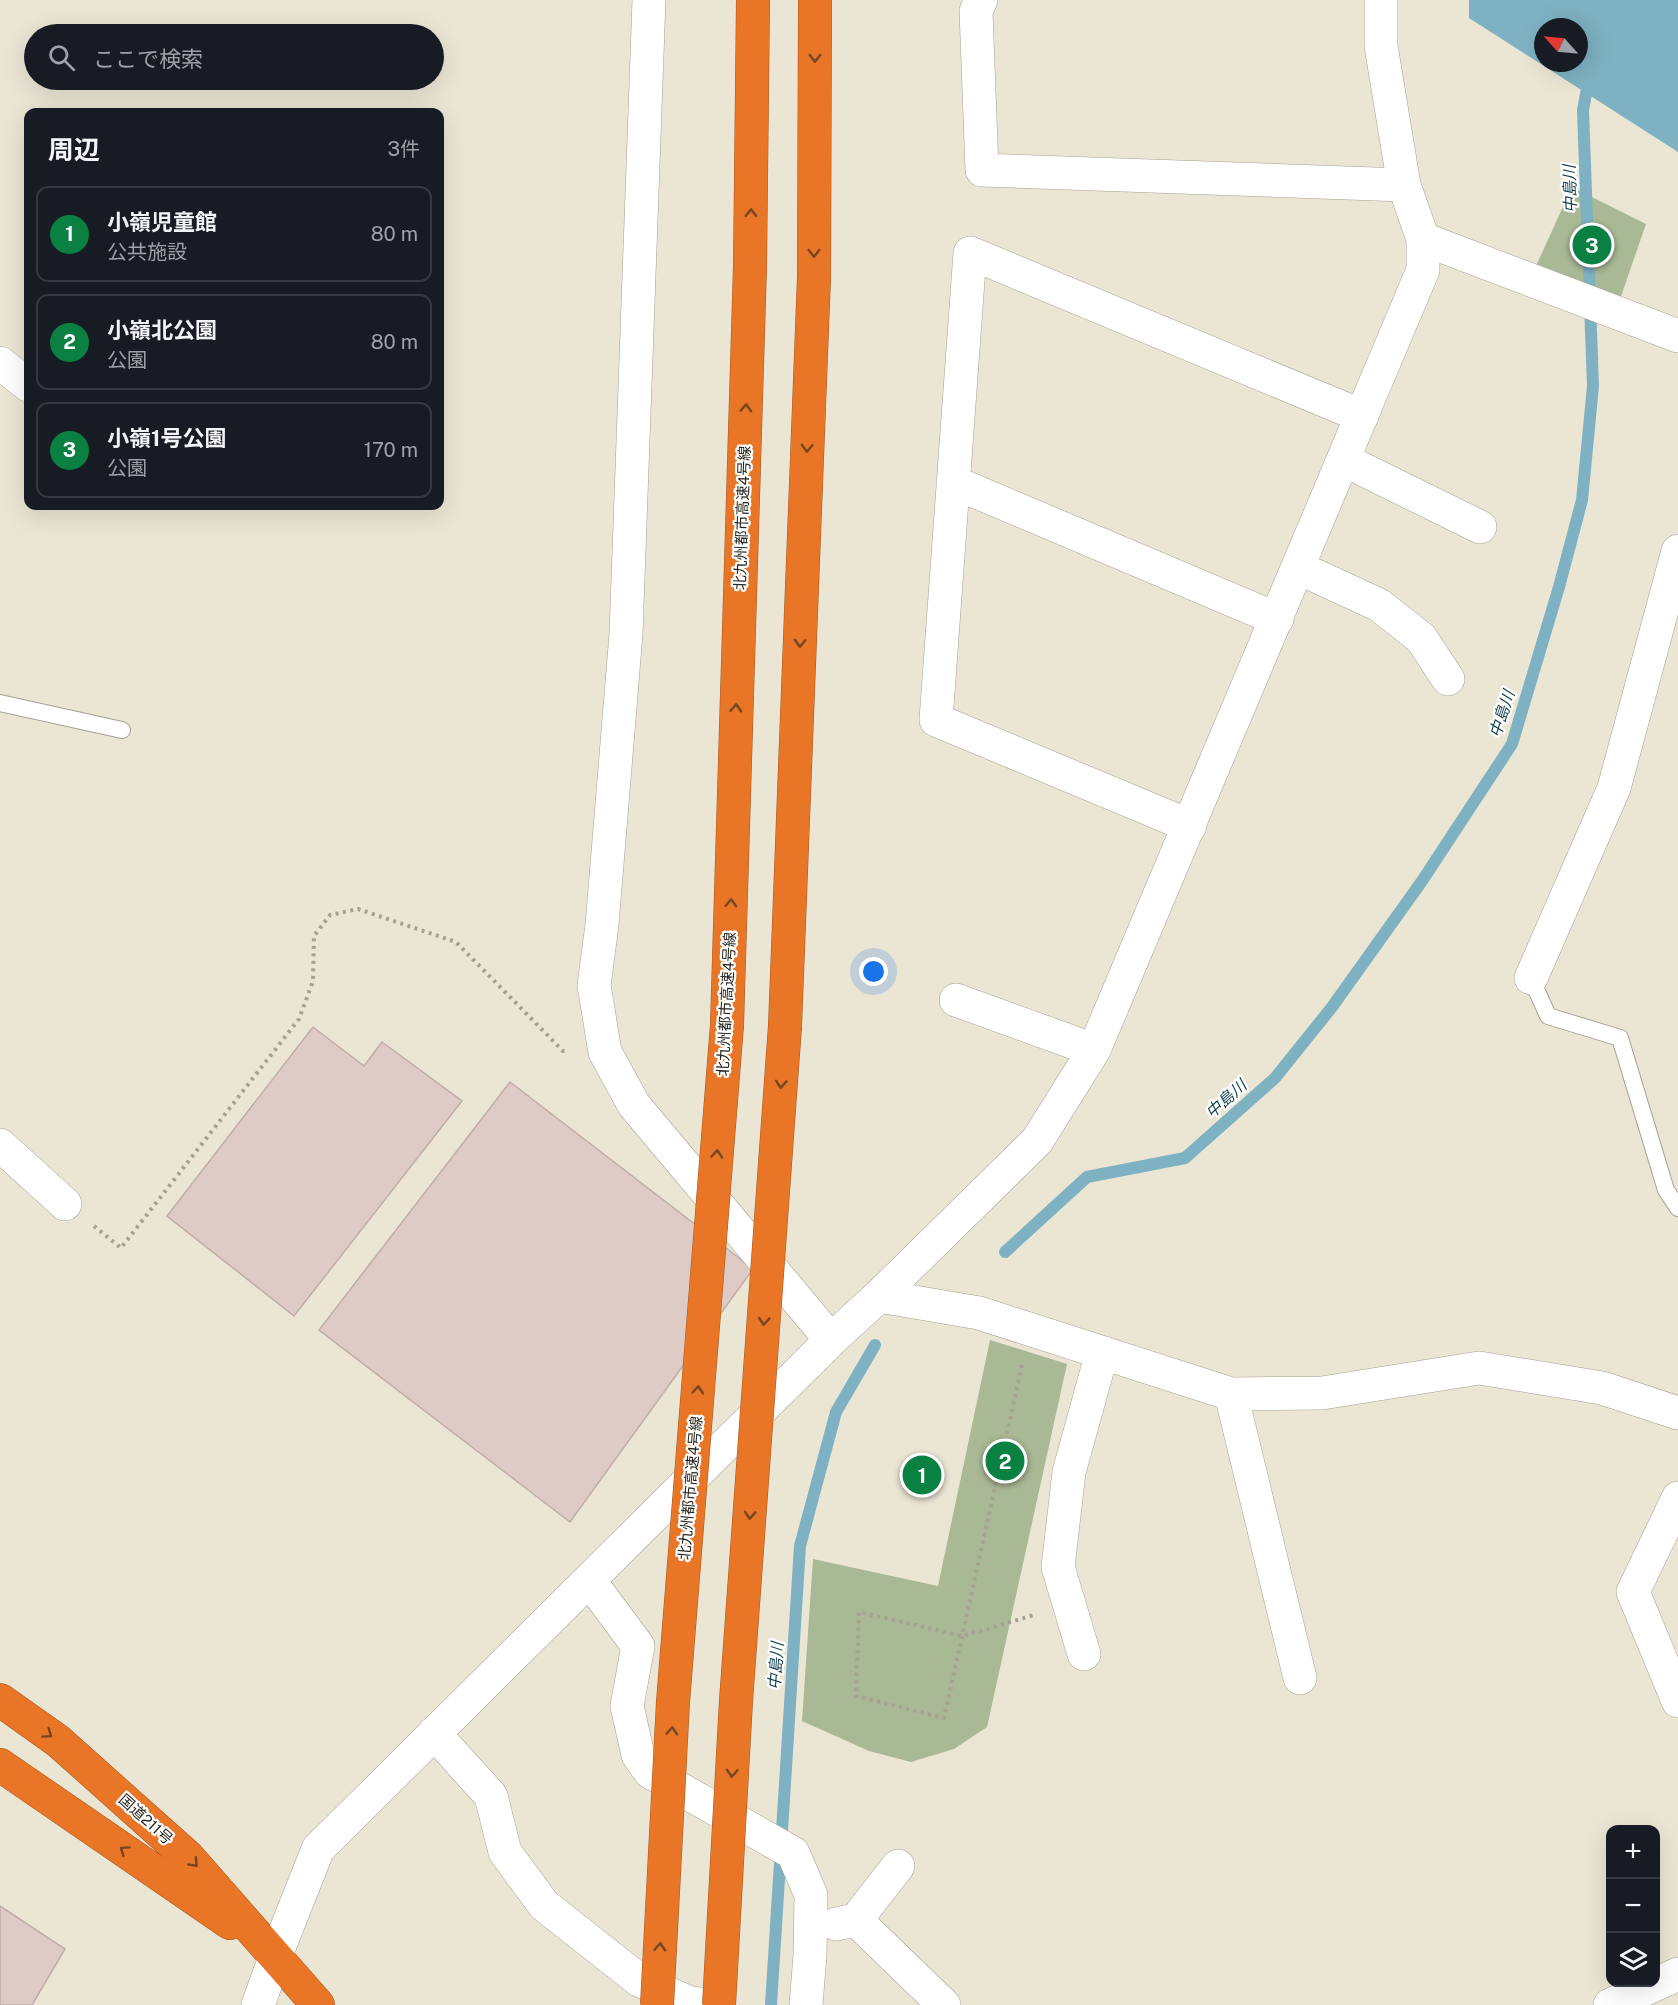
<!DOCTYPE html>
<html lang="ja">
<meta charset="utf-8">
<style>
:root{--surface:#171b24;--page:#242831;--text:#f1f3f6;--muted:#9ea1a6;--line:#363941;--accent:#0b8043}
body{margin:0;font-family:"Public Sans","Noto Sans JP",sans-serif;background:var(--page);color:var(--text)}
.controls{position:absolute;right:18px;bottom:18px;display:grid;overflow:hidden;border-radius:12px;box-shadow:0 6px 24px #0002}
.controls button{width:54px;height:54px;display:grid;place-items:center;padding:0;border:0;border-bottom:2px solid var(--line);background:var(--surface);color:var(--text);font:30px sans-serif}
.compass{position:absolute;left:1534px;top:18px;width:54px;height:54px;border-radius:50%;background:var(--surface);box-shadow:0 6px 24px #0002;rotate:297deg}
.you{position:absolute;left:874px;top:972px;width:21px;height:21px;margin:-15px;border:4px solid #fff;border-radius:50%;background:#1a73e8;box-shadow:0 0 0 9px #1a73e833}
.badge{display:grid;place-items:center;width:39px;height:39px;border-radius:50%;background:var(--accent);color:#fff;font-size:20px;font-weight:700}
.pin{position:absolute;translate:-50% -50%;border:3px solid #fff;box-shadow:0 2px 6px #0006}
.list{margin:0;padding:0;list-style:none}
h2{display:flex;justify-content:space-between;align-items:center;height:78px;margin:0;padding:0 24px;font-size:26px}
h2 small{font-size:20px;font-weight:400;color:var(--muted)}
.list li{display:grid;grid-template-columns:39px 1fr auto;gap:18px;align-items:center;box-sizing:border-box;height:96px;margin:0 12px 12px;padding:0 12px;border:2px solid var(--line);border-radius:12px}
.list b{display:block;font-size:22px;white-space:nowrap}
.list p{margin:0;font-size:20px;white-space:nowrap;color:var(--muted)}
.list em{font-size:20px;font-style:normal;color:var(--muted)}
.icon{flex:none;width:33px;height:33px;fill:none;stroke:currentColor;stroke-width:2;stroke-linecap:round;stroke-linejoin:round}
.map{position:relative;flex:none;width:1678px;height:2005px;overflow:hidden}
.search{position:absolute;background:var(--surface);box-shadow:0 6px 24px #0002;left:24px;top:24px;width:420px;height:66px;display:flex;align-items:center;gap:15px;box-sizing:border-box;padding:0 21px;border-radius:33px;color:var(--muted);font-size:22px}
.panel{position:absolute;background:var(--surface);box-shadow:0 6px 24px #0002;left:24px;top:108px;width:420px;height:402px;border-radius:12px}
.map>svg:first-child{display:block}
.green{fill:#a9b895}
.water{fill:#7eb2c2;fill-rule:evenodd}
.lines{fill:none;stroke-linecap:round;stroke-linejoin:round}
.stream{stroke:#7eb2c2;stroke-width:12}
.building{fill:#dfcbc6;stroke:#c0aca8;stroke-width:1.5}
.lane-casing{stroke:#a6a090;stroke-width:18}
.street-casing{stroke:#a6a090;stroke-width:34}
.highway-casing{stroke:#a55924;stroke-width:34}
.path{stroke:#a5a193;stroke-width:4;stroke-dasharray:3 4.5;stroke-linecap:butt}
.lane{stroke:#fff;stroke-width:16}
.street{stroke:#fff;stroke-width:33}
.highway{stroke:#e97526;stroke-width:33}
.highway-bridge-casing{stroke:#a55924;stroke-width:34;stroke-linecap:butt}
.highway-bridge{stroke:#e97526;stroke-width:33}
.oneway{stroke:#754622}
.labels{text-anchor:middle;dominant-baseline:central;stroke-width:4.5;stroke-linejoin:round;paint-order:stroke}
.street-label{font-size:15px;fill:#28261f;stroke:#fff}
.water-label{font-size:16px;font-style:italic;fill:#103f4b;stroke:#fff}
</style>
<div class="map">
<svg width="1678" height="2005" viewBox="0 0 1678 2005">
<rect width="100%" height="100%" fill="#ebe5d4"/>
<path class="green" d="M1572,187l74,37 -27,78 -83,-36z
M990,1340l77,24 -80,363 -33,22 -43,13 -42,-11 -67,-30 11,-162 125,27z"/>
<path class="water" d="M1469,0h209v152l-209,-134zM1543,27h36v36h-36z"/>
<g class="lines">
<path class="stream" d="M1005,1252l82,-75 98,-19 90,-80 57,-71 90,-126 90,-137 47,-157 23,-87 11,-114 -10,-276 6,-32
M771,2005l29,-459 36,-134 39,-67"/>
</g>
<path class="building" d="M313,1027l51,39 18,-24 80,59 -168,215 -127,-100z
M510,1082l243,187 -183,253 -251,-192z
M0,1906l65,43 -33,56h-32z"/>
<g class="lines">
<g class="lane-casing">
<path id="lane" d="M0,703l122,27
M1531,978l17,38 72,22 46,152 12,18"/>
</g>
<g class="street-casing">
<path id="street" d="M649,0l-23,634 -24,291 -8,60 11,67 29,53 197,235
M981,0l-5,11 6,159 422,15
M1423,239l255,97
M0,363l28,22
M1344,460l136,67
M953,482l324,137
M1299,568l80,37 42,33 27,41
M1190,826l-254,-106 34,-467 392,163
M1531,978l83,-190 64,-237
M956,1000l138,50
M0,1145l65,59
M879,1296l100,17 252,81 91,-1 157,-25 123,20 76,25
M1231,1394l69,284
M1678,1498l-45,94 45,109
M589,1580l49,66 -11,60 11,49 12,17 143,81 18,42 -1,60 -4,50
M1084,1654l-26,-87 11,-95 33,-119
M434,1733l57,63 14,56 39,53 95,75 51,23 17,2
M856,1920l88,85
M836,1924l20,-4 42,-54
M258,2005l18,-50 42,-106 513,-509 48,-44 158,-155 57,-91 329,-780v-31l-19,-54 -23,-139v-46
M1610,2005l68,-31"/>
</g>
<g class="highway-casing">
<path id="highway" d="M727,1025l23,-759 3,-266
M785,1026l29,-749 1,-277
M0,1700l58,41 130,116 130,148
M0,1765l230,158"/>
</g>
<path class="path" d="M94,1226l27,22 178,-229 14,-38 1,-45 16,-21 28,-6 98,33 107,109h4
M1022,1365l-78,353 -88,-22 3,-84 104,24 71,-21"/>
<use href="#lane" class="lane"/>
<use href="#street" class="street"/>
<use href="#highway" class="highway"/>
<g class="highway-bridge-casing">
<path id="highway-bridge" d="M657,2005l16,-303 54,-677
M719,2005l17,-304 49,-675"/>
</g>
<use href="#highway-bridge" class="highway-bridge"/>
</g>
<defs><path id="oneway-chevron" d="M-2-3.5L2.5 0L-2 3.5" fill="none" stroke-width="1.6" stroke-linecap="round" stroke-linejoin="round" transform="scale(1.5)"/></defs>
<g class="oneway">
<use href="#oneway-chevron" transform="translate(815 58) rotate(90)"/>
<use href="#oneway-chevron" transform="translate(751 213) rotate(-89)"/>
<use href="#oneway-chevron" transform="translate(814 253) rotate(90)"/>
<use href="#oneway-chevron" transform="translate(746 408) rotate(-88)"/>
<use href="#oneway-chevron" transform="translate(807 448) rotate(92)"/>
<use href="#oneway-chevron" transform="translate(800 643) rotate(92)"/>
<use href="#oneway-chevron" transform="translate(736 708) rotate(-88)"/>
<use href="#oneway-chevron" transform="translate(731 903) rotate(-88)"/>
<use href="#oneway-chevron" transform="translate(781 1084) rotate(94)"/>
<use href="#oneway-chevron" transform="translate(717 1154) rotate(-85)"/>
<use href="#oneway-chevron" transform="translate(764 1321) rotate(94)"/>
<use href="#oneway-chevron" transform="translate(698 1390) rotate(-85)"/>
<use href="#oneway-chevron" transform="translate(750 1515) rotate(94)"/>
<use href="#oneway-chevron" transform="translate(672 1731) rotate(-87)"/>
<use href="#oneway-chevron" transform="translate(48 1734) rotate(35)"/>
<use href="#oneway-chevron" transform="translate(732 1773) rotate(93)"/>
<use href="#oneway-chevron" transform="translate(124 1850) rotate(-145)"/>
<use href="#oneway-chevron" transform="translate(194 1863) rotate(47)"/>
<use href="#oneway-chevron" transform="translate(660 1947) rotate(-87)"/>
</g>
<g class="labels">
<g class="street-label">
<text transform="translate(742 518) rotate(-88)">北九州都市高速4号線</text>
<text transform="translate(726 1004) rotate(-87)">北九州都市高速4号線</text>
<text transform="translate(690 1488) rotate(-85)">北九州都市高速4号線</text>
<text transform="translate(146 1819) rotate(42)">国道211号</text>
</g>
<g class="water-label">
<text transform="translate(1570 189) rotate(-92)">中島川</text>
<text transform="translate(1502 714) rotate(-72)">中島川</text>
<text transform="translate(1226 1099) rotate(-42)">中島川</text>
<text transform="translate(776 1666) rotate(-86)">中島川</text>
</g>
</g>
</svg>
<div class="controls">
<button>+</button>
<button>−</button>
<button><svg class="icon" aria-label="layers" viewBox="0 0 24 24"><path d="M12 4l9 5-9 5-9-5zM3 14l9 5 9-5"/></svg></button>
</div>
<svg class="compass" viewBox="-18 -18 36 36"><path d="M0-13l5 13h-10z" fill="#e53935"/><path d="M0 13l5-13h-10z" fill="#9ea1a6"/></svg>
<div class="you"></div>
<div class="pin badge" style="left:922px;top:1475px">1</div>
<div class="pin badge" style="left:1005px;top:1461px">2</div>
<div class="pin badge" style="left:1592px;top:245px">3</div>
<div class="search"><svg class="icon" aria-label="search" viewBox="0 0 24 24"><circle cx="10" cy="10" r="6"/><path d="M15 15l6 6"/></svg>ここで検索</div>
<section class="panel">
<h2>周辺<small>3件</small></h2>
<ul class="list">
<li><span class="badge">1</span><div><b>小嶺児童館</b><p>公共施設</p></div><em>80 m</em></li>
<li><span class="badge">2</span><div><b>小嶺北公園</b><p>公園</p></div><em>80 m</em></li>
<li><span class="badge">3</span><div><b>小嶺1号公園</b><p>公園</p></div><em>170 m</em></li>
</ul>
</section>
</div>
